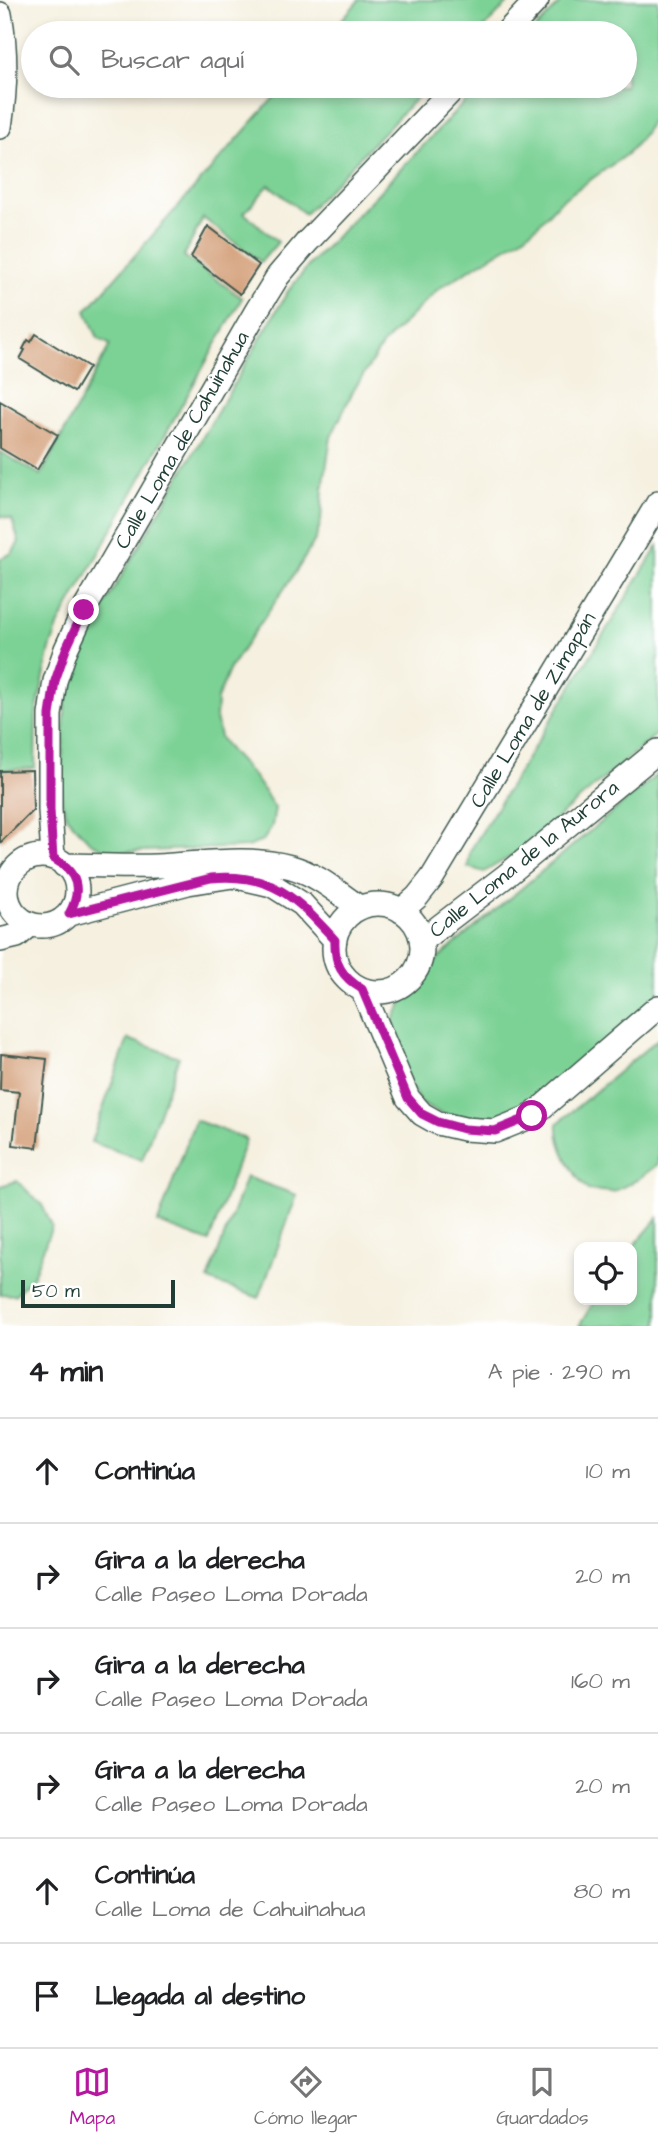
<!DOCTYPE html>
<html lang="es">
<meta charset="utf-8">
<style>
:root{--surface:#fff;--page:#f6f6f6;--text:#202124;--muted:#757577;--line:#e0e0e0;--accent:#b5179e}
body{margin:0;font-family:"Architects Daughter",sans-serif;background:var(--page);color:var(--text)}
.controls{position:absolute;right:21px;bottom:21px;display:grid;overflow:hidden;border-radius:14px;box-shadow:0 4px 10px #0003}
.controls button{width:63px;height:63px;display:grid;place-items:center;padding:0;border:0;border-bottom:2px solid var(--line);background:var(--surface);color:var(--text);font:35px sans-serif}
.scale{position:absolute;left:21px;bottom:18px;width:154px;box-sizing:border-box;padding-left:7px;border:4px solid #1f3d34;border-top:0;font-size:19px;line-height:24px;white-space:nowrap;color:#1f3d34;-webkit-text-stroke:5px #fff;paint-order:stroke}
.stop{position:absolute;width:21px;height:21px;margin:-16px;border:5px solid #b5179e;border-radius:50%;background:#fff}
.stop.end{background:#b5179e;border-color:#fff;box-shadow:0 2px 7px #0008}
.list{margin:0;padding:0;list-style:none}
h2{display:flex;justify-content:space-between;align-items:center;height:91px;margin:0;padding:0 28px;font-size:30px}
h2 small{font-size:23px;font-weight:400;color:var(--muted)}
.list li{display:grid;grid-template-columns:46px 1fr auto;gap:21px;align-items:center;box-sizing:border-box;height:105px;padding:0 28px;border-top:2px solid var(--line)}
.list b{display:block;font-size:26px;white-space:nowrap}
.list p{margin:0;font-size:23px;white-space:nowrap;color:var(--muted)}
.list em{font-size:23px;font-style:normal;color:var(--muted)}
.icon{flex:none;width:38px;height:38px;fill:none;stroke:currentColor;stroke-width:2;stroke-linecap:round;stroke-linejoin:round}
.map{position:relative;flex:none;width:658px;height:1326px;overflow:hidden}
.search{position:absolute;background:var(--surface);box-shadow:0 4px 10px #0003;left:21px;right:21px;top:21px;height:77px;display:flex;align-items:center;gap:18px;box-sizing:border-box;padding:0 24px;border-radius:38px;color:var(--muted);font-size:26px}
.sheet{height:721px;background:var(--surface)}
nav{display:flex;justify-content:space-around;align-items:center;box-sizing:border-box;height:98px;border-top:2px solid var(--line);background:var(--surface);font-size:19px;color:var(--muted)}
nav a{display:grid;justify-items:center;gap:4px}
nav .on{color:var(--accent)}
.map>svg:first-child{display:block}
.green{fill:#7cd195;stroke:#4e8764;stroke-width:2}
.building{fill:#d39e77}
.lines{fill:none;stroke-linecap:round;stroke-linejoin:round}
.minor-casing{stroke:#3f584e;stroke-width:26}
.minor{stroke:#fff;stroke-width:23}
.route{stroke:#b5179e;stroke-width:9}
.labels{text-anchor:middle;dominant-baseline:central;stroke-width:5;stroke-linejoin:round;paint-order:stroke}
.street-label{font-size:21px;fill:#1f3d34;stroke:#fff}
</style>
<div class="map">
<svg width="658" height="1326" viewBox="0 0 658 1326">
<rect width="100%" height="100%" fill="#fff"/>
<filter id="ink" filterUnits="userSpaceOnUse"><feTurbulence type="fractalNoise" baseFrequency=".0143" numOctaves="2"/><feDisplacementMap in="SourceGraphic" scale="14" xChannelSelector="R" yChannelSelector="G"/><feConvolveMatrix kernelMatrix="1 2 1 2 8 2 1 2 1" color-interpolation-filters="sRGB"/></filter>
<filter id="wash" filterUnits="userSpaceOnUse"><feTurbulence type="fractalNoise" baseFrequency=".00686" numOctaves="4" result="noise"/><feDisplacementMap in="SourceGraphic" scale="28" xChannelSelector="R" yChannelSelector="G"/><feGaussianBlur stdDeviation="1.57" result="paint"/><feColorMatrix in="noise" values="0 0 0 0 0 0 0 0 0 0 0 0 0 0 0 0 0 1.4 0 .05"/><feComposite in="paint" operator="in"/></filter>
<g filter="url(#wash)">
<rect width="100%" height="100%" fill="#f5f0df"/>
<path class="green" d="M359,0h152l-32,33h-149z
M563,0h95v112l-20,30 -11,12 -68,48 -22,24 -14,11 -85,52 -54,54 -31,48 -22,46 -8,51 -2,33 -5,17 -17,29 -69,101 -13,31 -1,19 4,19 10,14 24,26 21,31 -3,18 -9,15 -16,6 -128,5 -16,-3 -14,-8 -22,-24 -5,-16v-33l4,-78 3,-17 10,-24 209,-358 22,-27 170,-178h145v-53h-94z
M284,86h144l-123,128 -36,-29 -25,28 34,29 -17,20 -58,-44 -19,38 58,42 -183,326 -9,25 -14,65 -1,54 -35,2v-211l12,-6 7,-11 -7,-23 -12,-3v-64l41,23 69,-130 -12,-7 -12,-27z
M658,546v187l-145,122 -29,17 -16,-5 2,-16z
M658,774v226c-24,21 -48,42 -72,63 -24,21 -48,44 -79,54 -21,7 -70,1 -86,-15 -9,-9 -14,-27 -20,-38 -5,-12 -11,-29 -8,-41 7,-24 26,-37 37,-58z
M128,1039l51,18 -37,103 -51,-18z
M658,1039v125l-21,16 -24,12 -25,-2c-15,-16 -32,-44 -30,-67z
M195,1120l51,19 -37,103 -51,-19z
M246,1177l51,18 -38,103 -51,-18z
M17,1181l25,24 10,21 -19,50 -18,19 -15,-1v-108z
M658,1218v108h-79l16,-26h37v-52z"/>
<g id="blocks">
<path class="building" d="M208,226l51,39 -19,29 -49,-37z
M36,334l53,33 -15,25 -54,-33 5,-9 -2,-1 5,-9 3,2z
M0,401l58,34 -21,35 -37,-22z
M32,770l1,40 -33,33v-72z
M1,1054l46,5 -10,89 -24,-3 6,-53 -19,-2z"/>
</g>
</g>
<g filter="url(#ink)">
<use href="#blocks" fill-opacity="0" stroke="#3f584e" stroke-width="2"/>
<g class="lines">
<g class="minor-casing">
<path id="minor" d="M0,14c7,38 6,75 0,113
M506,33l31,-33
M7 891a35 35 0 1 1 70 0a35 35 0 1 1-70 0Z
M53,858l-3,-48v-95l5,-34 11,-32 18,-39 173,-300 21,-34 29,-34 149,-156
M64,865c31,0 62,2 92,1 44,-2 92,-11 135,1 26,7 47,26 69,41
M334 948a44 44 0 1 1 88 0a44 44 0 1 1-88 0Z
M401,911l16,-14 15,-19 226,-375
M69,914l119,-31 45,-7 39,9 30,19 33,36
M0,940l17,-4 13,-11
M422,940l85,-65 151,-124
M362,989l46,109 14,16 16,9 26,6 31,2 37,-15 126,-109"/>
</g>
<use href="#minor" class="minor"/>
</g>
</g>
<g class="lines" filter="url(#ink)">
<path class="route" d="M84,610l-18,39 -11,32 -5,34v95l3,48c24,14 30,31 16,56l142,-36c61,-6 85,20 124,62 -1,24 7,37 27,49l46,109 14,16 16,8 26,7 31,2 37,-15"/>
</g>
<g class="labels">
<g class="street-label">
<text transform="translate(182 440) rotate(-60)">Calle Loma de Cahuinahua</text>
<text transform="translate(533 710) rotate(-59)">Calle Loma de Zimapán</text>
<text transform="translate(524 859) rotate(-39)">Calle Loma de la Aurora</text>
</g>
</g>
</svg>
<div class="controls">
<button><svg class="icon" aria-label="locate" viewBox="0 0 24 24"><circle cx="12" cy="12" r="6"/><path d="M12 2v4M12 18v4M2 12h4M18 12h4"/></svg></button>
</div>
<div class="scale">50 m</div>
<div class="stop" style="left:532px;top:1116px"></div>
<div class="stop end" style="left:84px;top:610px"></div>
<div class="search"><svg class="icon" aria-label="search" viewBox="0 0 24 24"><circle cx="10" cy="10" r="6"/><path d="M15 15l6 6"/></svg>Buscar aquí</div>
</div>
<section class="sheet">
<h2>4 min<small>A pie · 290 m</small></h2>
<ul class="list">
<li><svg class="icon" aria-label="ahead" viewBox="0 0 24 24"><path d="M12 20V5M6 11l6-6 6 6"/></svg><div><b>Continúa</b></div><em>10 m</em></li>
<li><svg class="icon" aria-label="right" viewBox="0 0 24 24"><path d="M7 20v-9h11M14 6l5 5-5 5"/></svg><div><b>Gira a la derecha</b><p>Calle Paseo Loma Dorada</p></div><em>20 m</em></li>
<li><svg class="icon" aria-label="right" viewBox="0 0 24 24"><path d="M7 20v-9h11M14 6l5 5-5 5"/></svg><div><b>Gira a la derecha</b><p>Calle Paseo Loma Dorada</p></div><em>160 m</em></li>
<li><svg class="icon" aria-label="right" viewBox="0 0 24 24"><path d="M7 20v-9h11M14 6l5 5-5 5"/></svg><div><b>Gira a la derecha</b><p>Calle Paseo Loma Dorada</p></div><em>20 m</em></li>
<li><svg class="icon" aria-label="ahead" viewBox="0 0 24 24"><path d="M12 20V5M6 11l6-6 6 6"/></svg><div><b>Continúa</b><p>Calle Loma de Cahuinahua</p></div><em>80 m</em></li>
<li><svg class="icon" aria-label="arrive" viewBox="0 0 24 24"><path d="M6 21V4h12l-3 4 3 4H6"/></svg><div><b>Llegada al destino</b></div></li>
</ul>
</section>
<nav>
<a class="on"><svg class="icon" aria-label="map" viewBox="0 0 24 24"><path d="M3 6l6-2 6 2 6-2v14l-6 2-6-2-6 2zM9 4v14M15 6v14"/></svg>Mapa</a>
<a><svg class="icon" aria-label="directions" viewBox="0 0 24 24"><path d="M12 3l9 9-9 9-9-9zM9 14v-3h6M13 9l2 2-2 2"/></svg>Cómo llegar</a>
<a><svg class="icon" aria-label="saved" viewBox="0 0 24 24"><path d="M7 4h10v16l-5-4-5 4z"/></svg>Guardados</a>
</nav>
